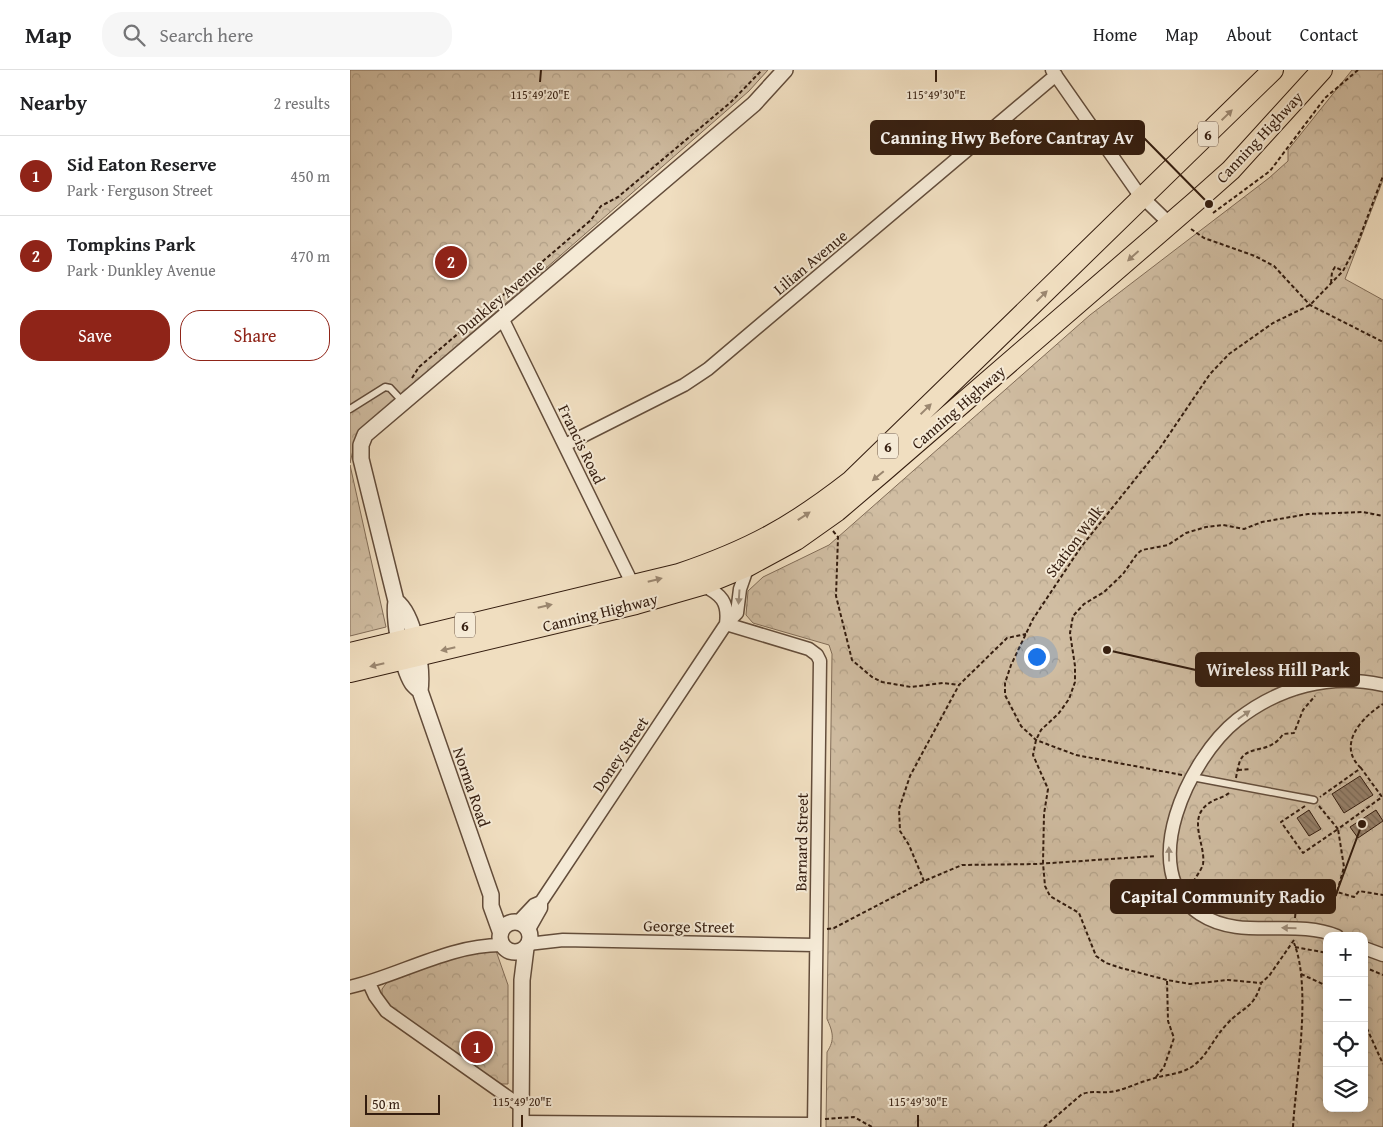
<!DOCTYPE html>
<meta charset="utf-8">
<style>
:root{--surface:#fff;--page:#f6f6f6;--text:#202124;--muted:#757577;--line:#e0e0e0;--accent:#8f2418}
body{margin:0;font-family:"Gentium Book Plus",serif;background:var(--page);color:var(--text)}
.controls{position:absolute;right:15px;bottom:15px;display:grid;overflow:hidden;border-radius:10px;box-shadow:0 2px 12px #0003}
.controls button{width:45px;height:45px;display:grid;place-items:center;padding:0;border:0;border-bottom:1px solid var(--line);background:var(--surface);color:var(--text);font:25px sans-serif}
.scale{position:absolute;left:15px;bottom:12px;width:75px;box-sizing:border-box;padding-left:5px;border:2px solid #341d0f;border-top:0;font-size:14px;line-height:18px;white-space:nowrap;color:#341d0f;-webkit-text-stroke:4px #f5ead6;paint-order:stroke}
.you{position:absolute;left:686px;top:586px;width:18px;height:18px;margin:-12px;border:4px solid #fff;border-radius:50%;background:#1a73e8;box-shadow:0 0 0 8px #1a73e833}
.badge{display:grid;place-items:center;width:32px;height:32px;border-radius:50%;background:var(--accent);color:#fff;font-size:16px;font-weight:700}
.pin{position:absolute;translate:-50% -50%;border:2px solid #fff;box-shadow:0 1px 5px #0006}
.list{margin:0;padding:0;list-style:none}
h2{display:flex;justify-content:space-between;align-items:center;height:65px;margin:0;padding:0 20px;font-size:21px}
h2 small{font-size:16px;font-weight:400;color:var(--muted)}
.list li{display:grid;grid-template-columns:32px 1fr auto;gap:15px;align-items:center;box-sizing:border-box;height:80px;padding:0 20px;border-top:1px solid var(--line)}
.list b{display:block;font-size:19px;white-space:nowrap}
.list p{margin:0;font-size:16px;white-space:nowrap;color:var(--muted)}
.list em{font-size:16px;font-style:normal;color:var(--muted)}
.actions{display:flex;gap:10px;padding:15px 20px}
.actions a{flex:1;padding:11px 0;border:1px solid var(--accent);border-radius:20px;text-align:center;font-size:18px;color:var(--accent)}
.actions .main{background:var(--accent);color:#fff}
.icon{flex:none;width:28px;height:28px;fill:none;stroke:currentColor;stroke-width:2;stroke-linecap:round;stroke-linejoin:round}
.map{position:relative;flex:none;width:1033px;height:1057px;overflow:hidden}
header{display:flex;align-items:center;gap:30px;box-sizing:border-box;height:70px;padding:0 25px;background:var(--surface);border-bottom:1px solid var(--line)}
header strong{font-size:24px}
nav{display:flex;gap:28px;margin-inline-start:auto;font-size:18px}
.search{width:350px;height:45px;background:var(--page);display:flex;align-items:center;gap:12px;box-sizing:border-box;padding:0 18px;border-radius:20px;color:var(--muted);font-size:19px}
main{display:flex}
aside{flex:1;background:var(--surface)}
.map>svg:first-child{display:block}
.park{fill:url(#park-crowns);stroke:#826d58;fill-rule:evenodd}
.building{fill:url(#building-back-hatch);stroke:#341d0f}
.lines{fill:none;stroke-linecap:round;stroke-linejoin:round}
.service-casing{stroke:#634d3b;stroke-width:9}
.minor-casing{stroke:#634d3b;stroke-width:15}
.tertiary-casing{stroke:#634d3b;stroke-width:18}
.trunk-casing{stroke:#341d0f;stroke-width:22}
.path{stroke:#341d0f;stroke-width:2;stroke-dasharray:4 2.5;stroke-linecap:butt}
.service{stroke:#f5ead6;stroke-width:6}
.minor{stroke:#f5ead6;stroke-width:12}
.tertiary{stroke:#f5ead6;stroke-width:15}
.trunk{stroke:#f0dec0;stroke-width:20}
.oneway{fill:#9b8770}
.oneway2{fill:#9e8e7c}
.ticks{fill:none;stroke:#341d0f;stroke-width:2}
.labels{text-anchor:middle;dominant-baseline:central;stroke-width:4;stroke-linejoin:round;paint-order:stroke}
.shield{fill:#f5ead6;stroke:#6e5a4b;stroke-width:1}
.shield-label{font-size:15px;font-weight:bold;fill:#341d0f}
.street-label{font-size:16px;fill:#341d0f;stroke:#f5ead6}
.ticks-label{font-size:12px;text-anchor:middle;fill:#341d0f;stroke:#f5ead6;stroke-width:4;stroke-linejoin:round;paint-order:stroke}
.leader{fill:none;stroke:#341d0f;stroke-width:2}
.callout-dot{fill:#341d0f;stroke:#f5ead6;stroke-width:2}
.callout{fill:#341d0f;stroke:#341d0f;stroke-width:2}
.callout-label{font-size:18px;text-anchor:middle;font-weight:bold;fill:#fff}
</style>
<header>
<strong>Map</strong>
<div class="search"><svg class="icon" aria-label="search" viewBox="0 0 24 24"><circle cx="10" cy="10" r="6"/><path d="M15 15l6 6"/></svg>Search here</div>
<nav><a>Home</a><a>Map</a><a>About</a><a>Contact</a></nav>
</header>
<main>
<aside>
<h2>Nearby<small>2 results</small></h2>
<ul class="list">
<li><span class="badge">1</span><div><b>Sid Eaton Reserve</b><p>Park · Ferguson Street</p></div><em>450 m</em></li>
<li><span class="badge">2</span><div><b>Tompkins Park</b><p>Park · Dunkley Avenue</p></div><em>470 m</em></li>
</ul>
<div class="actions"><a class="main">Save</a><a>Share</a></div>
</aside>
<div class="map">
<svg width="1033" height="1057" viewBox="0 0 1033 1057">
<defs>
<pattern id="park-crowns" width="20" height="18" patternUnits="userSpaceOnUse" patternTransform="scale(1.25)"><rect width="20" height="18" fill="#d0bda2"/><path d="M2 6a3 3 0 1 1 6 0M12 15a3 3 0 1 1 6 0" fill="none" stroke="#b3a28a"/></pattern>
<pattern id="building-back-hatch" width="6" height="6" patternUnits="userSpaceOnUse" patternTransform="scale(1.25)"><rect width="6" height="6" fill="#96816b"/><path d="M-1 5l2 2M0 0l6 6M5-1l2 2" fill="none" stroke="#7b6956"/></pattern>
</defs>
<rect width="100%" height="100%" fill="#f0dec0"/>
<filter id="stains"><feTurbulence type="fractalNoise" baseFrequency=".004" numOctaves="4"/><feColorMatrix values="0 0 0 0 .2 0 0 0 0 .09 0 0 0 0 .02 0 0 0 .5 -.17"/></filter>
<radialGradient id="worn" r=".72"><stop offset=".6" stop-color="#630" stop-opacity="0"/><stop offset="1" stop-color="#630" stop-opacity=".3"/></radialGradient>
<path class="park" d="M0,0h418l-19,21 -392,342 -7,30z
M1002,0h31v110l-38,99 38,21v827h-557l1,-75c8,-12 6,-20 0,-33l5,-365 -3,-9 -76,-22 -7,-8 2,-24 15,-14 66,-32 261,-230 179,-137 19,-17v-11zM977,866h37v172h-37z
M0,395l36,162 -36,9z
M132,878h13l13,37v99h-8l-114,-80 -4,-7v-8l6,-8z"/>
<path class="building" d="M1010,706l13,19 -29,18 -12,-19z
M959,740l12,19 -12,7 -12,-18z
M1026,740l7,11 -25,17 -8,-11z"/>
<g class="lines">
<g class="service-casing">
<path id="service" d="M0,339l35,-22 5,1 13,14
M842,707l122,23"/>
</g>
<g class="minor-casing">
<path id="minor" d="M702,0l86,123 32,31
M152,248l131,267
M215,375l119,-60 24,-16 348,-294
M352,515c19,9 27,17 24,39
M376,554l83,25 8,6 3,6 -6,466
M168,852l16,-17 7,-3
M178,861l13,-23v-6l185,-278 11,-11 3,-24 8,-23
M987,866c-44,-18 -96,5 -137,-22 -66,-43 -10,-157 37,-194 42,-33 93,-47 146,-35
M178,874l35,-4 252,5
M1014,878l19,7
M19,913l6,13 11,15 136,96
M0,917c50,-12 99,-42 151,-42
M171,1052l293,2"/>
</g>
<g class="tertiary-casing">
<path id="tertiary" d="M46,531c19,14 27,67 24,90l71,204v11l9,25
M70,621c-2,-2 -6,-5 -8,-8 -10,-16 -19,-64 -16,-82l-35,-142v-14l4,-10 389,-331 31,-34
M150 867a15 15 0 1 1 30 0a15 15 0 1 1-30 0Z
M171,1057l1,-147 4,-32"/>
</g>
<g class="trunk-casing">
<path id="trunk" d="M0,583l329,-79c71,-24 113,-47 172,-93l422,-411
M0,602l286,-68 66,-19 46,-19 48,-26 41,-29 47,-40 311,-269 36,-32 91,-100"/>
</g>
<path class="path" d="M863,143l57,-42 55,-73 33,-28
M841,159l13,9 51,18 19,10 36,39 73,37
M981,213l1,-11 3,-5 8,4
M62,308l7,-11 172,-147 10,-14 17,-9 113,-95 31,-32
M483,461l5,6 -2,59 16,64 20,17 10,5 29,5 32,-4 16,2
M1011,698c-25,-23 1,-51 22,-64
M888,700l13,-1
M832,705l-106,-20 -40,-15 -15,-14 -16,-31v-12l6,-18 22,-46 48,-72 79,-99 50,-74 19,-20 44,-31 37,-18 33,-34 15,-29 25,-66
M886,708c1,-6 2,-12 4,-17 7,-17 30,-6 43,-27l11,-1 9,-23 12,-14
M955,736l-24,16 22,31 35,-24 6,38 -7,25 17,5 5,-6 24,4
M969,736l19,23 44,-32 -21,-29 -41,29
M574,811l-15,-36 -9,-14 -1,-22 11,-33 49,-91 48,-47 19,-4
M841,818c2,-9 10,-16 12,-24 3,-19 -16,-45 5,-60 6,-5 15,-6 21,-11
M845,825l11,-8 6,7 9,-1 18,8 27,-2 29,8
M945,848l3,-32 39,6 -5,15
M477,859l7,-1 90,-47 38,-16 74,-1 120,-8
M944,870l-25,36 -8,7 -33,-3 -38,4 -23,-4 -46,-12 -15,-5 -10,-7 -17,-43 -29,-17 -5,-10 -2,-23 1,-49 4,-25 -15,-34 3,-15 5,-10 18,-17 10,-14 6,-17v-16l-5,-33 3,-17 11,-12 20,-12 19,-18 14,-20 5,-4 26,-5 18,-12 20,-6 17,-2 21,4 18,-7 46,-8 55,-2 20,4
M945,877l32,6
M1014,897l19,8
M951,904l26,12
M1014,952l19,42
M806,1007l8,-10 10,-29 -6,-17 -1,-41
M475,1049l29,-2 18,10
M694,1057l38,-33c12,-4 22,0 34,-3 12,-3 24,-9 36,-12 14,-5 28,-4 41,-13 15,-11 21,-29 34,-42 15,-17 26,-14 34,-40
M943,1057c3,-50 19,-139 1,-184"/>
<use href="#service" class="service"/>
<use href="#minor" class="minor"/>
<use href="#tertiary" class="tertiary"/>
<use href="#trunk" class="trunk"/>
</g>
<defs><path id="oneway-solid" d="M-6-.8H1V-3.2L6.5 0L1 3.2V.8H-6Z" transform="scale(1.25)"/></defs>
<g class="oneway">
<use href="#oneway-solid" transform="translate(877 45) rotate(-44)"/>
<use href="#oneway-solid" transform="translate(783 186) rotate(138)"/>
<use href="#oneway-solid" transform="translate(692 226) rotate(-44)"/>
<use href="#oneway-solid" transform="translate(576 339) rotate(-44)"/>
<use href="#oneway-solid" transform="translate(528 406) rotate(140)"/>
<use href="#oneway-solid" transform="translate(454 446) rotate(-33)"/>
<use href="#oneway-solid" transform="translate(305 510) rotate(-14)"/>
<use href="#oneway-solid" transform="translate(195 536) rotate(-13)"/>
<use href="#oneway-solid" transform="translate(98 579) rotate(167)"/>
<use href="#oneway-solid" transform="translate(27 595) rotate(167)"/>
</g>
<g class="oneway2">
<use href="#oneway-solid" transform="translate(389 527) rotate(94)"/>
<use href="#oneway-solid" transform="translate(894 645) rotate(-35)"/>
<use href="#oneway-solid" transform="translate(819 784) rotate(-91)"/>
<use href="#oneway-solid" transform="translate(939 858) rotate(-179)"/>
</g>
<path class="ticks" d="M190,12l1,-12M586,12v-12M172,1057v-12M568,1057v-12"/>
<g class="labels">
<g class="shield">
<rect x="848" y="51.5" width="20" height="25" rx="4"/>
<rect x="528" y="363.5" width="20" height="25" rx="4"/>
<rect x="105" y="542.5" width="20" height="25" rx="4"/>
</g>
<g class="shield-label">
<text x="858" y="64">6</text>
<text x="538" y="376">6</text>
<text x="115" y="555">6</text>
</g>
<g class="street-label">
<text transform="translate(909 67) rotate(-47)">Canning Highway</text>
<text transform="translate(460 192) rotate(-40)">Lilian Avenue</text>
<text transform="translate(150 227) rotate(-40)">Dunkley Avenue</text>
<text transform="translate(608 337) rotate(-41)">Canning Highway</text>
<text transform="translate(232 374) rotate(64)">Francis Road</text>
<text transform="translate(724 471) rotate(-53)">Station Walk</text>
<text transform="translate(250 542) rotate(-14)">Canning Highway</text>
<text transform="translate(270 684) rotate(-56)">Doney Street</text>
<text transform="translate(122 717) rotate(71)">Norma Road</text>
<text transform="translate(451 772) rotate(-89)">Barnard Street</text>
<text transform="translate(339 856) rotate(1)">George Street</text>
</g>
</g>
<g class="ticks-label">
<text x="190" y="29">115°49'20"E</text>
<text x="586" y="29">115°49'30"E</text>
<text x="172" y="1036">115°49'20"E</text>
<text x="568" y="1036">115°49'30"E</text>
</g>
<path class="leader" d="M859 134L794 68M757 580L846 600M1012 754L985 827"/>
<g class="callout-dot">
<circle cx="859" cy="134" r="5"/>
<circle cx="757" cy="580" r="5"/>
<circle cx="1012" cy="754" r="5"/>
</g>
<g class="callout">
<rect x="521" y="51" width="273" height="33" rx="5"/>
<rect x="846" y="583" width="163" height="33" rx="5"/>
<rect x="761" y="810" width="224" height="33" rx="5"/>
</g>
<g class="callout-label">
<text x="657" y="74">Canning Hwy Before Cantray Av</text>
<text x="928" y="606">Wireless Hill Park</text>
<text x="873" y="833">Capital Community Radio</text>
</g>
<rect width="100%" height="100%" filter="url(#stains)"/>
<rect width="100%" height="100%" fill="url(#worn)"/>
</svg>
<div class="controls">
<button>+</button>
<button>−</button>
<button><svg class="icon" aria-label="locate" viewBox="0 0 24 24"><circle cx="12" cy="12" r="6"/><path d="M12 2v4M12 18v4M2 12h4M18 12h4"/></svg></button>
<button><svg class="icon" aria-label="layers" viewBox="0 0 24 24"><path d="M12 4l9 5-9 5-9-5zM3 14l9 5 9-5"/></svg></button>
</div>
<div class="scale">50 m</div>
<div class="you"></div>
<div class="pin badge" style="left:127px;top:977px">1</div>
<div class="pin badge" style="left:101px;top:192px">2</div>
</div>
</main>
